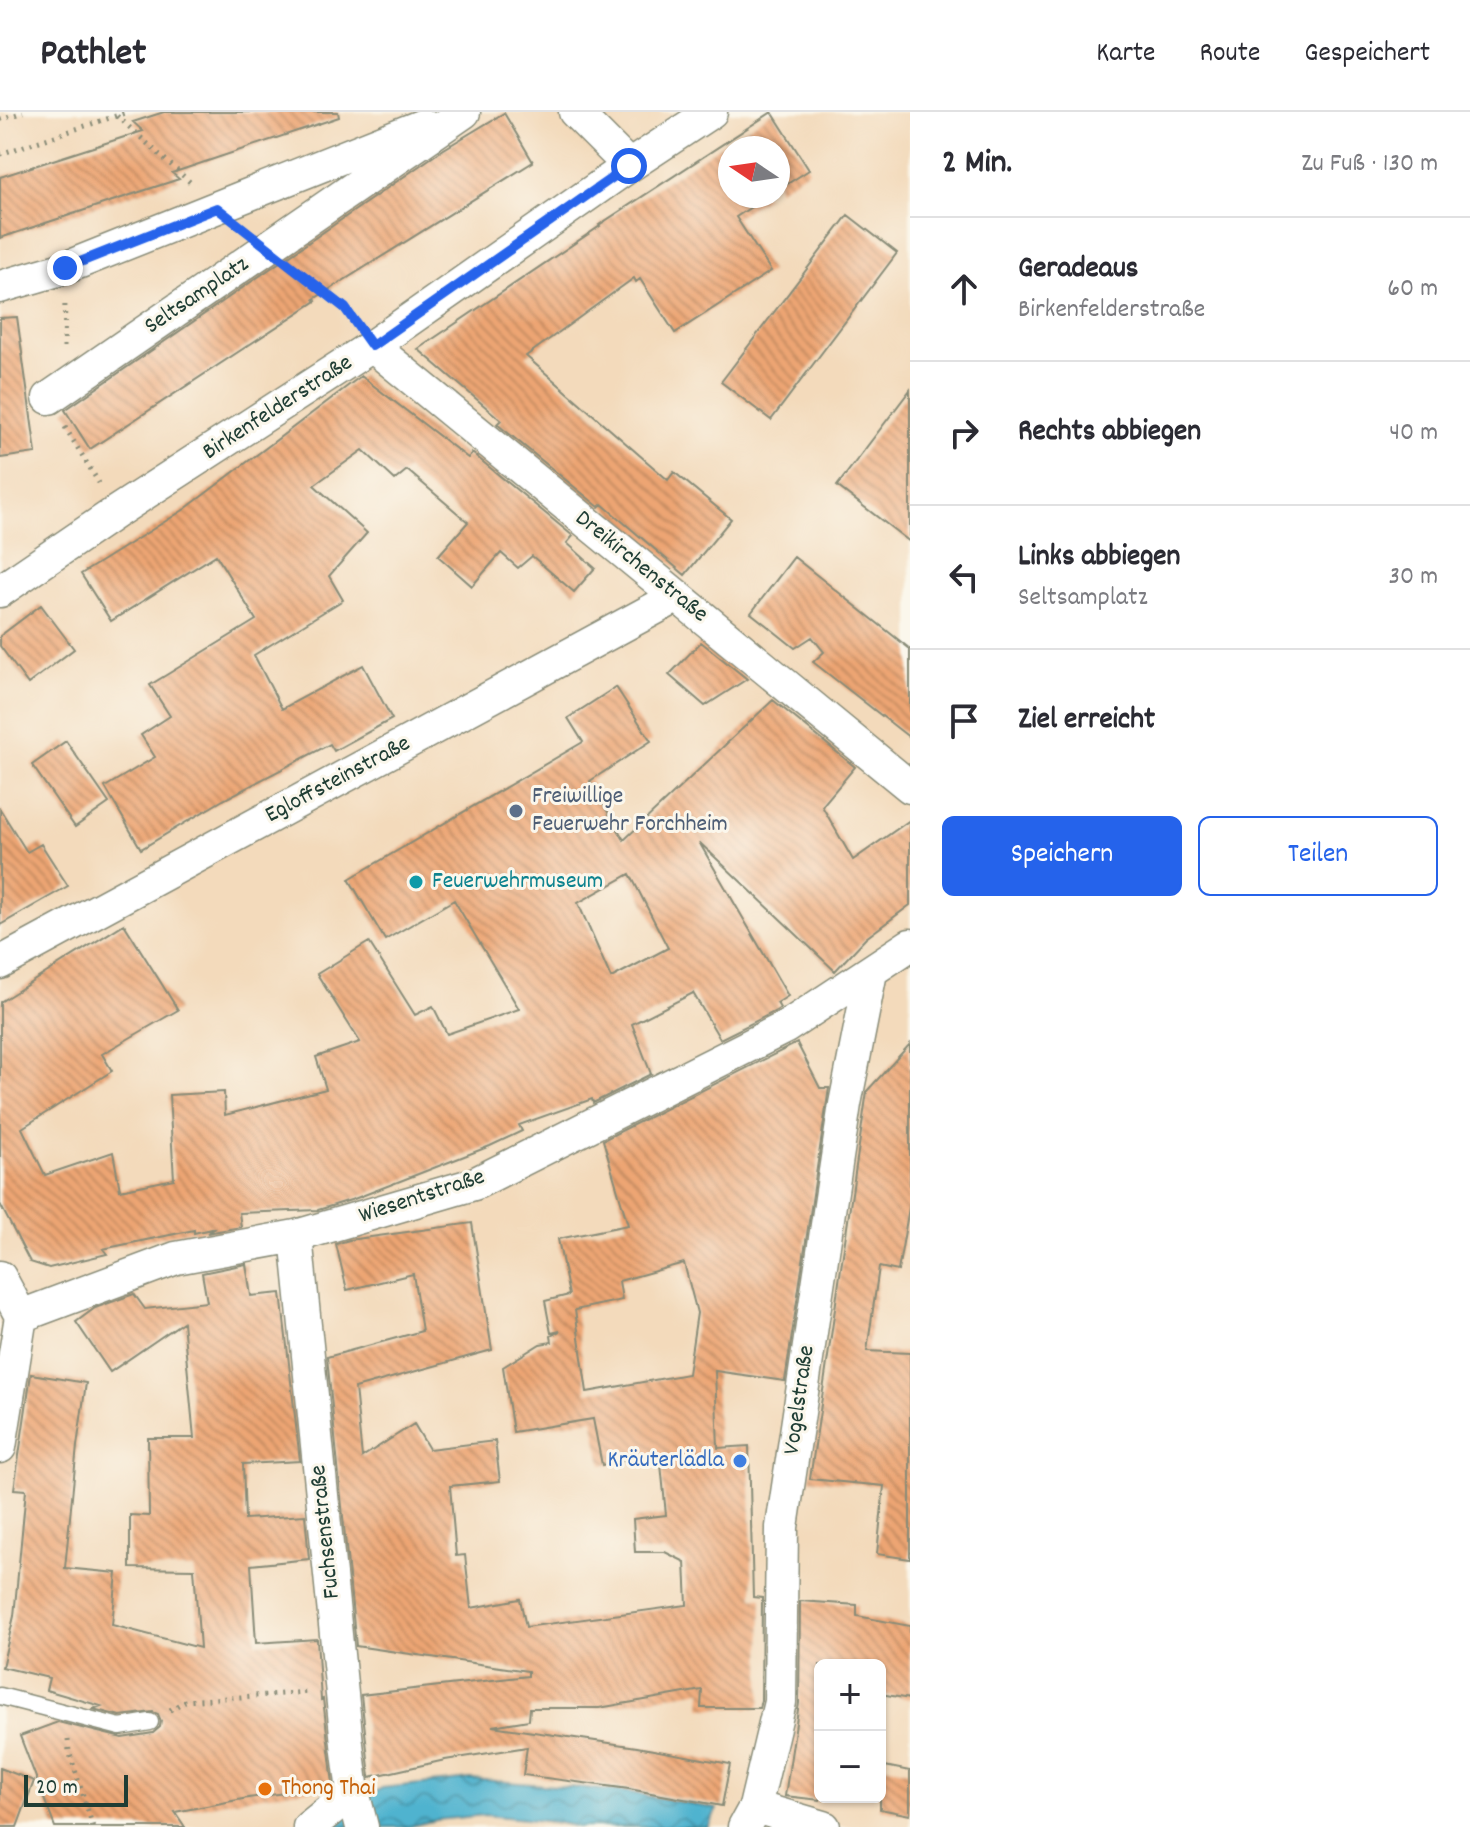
<!DOCTYPE html>
<html lang="de">
<meta charset="utf-8">
<style>
:root{--surface:#fff;--page:#f7f7f7;--text:#2b2b33;--muted:#7c7c81;--line:#e1e1e2;--accent:#2563eb}
body{margin:0;font-family:Dekko,sans-serif;background:var(--page);color:var(--text)}
.controls{position:absolute;right:24px;bottom:24px;display:grid;overflow:hidden;border-radius:12px;box-shadow:0 2px 6px #0004}
.controls button{width:72px;height:72px;display:grid;place-items:center;padding:0;border:0;border-bottom:2px solid var(--line);background:var(--surface);color:var(--text);font:40px sans-serif}
.compass{position:absolute;left:718px;top:24px;width:72px;height:72px;border-radius:50%;background:var(--surface);box-shadow:0 2px 6px #0004;rotate:283deg}
.scale{position:absolute;left:24px;bottom:20px;width:104px;box-sizing:border-box;padding-left:8px;border:4px solid #1f3d34;border-top:0;font-size:22px;line-height:28px;white-space:nowrap;color:#1f3d34;-webkit-text-stroke:6px #fbf7ec;paint-order:stroke}
.stop{position:absolute;width:24px;height:24px;margin:-18px;border:6px solid #2563eb;border-radius:50%;background:#fff}
.stop.end{background:#2563eb;border-color:#fff;box-shadow:0 2px 8px #0008}
.list{margin:0;padding:0;list-style:none}
h2{display:flex;justify-content:space-between;align-items:center;height:104px;margin:0;padding:0 32px;font-size:34px}
h2 small{font-size:26px;font-weight:400;color:var(--muted)}
.list li{display:grid;grid-template-columns:52px 1fr auto;gap:24px;align-items:center;box-sizing:border-box;height:144px;padding:0 32px;border-top:2px solid var(--line)}
.list b{display:block;font-size:30px;white-space:nowrap}
.list p{margin:0;font-size:26px;white-space:nowrap;color:var(--muted)}
.list em{font-size:26px;font-style:normal;color:var(--muted)}
.actions{display:flex;gap:16px;padding:24px 32px}
.actions a{flex:1;padding:18px 0;border:2px solid var(--accent);border-radius:12px;text-align:center;font-size:28px;color:var(--accent)}
.actions .main{background:var(--accent);color:#fff}
.icon{flex:none;width:44px;height:44px;fill:none;stroke:currentColor;stroke-width:2;stroke-linecap:round;stroke-linejoin:round}
.map{position:relative;flex:none;width:910px;height:1715px;overflow:hidden}
header{display:flex;align-items:center;gap:48px;box-sizing:border-box;height:112px;padding:0 40px;background:var(--surface);border-bottom:2px solid var(--line)}
header strong{font-size:38px}
nav{display:flex;gap:44px;margin-inline-start:auto;font-size:28px}
main{display:flex}
aside{flex:1;background:var(--surface)}
.map>svg:first-child{display:block}
.water{fill:url(#water-waves);stroke:#387882;stroke-width:2}
.building{fill:url(#building-back-hatch);fill-rule:evenodd}
.lines{fill:none;stroke-linecap:round;stroke-linejoin:round}
.lane-casing{stroke:#898c78;stroke-width:19}
.street-casing{stroke:#898c78;stroke-width:35}
.path{stroke:#898c78;stroke-width:5;stroke-dasharray:2 6;stroke-linecap:butt}
.lane{stroke:#fff;stroke-width:16}
.street{stroke:#fff;stroke-width:32}
.route{stroke:#2563eb;stroke-width:10}
.service-dot{fill:#5c6f8a;stroke:#fbf7ec;stroke-width:3}
.culture-dot{fill:#0f9aa8;stroke:#fbf7ec;stroke-width:3}
.shop-dot{fill:#3f7fe0;stroke:#fbf7ec;stroke-width:3}
.food-dot{fill:#e8710a;stroke:#fbf7ec;stroke-width:3}
.labels{text-anchor:middle;dominant-baseline:central;stroke-width:6;stroke-linejoin:round;paint-order:stroke}
.street-label{font-size:24px;fill:#1f3d34;stroke:#fbf7ec}
.service-label{font-size:24px;fill:#4e5e75;stroke:#fbf7ec;text-anchor:start}
.culture-label{font-size:24px;fill:#0d838f;stroke:#fbf7ec;text-anchor:start}
.shop-label{font-size:24px;fill:#366cbe;stroke:#fbf7ec;text-anchor:end}
.food-label{font-size:24px;fill:#c56008;stroke:#fbf7ec;text-anchor:start}
</style>
<header>
<strong>Pathlet</strong>
<nav><a>Karte</a><a>Route</a><a>Gespeichert</a></nav>
</header>
<main>
<div class="map">
<svg width="910" height="1715" viewBox="0 0 910 1715">
<defs>
<pattern id="water-waves" width="16" height="10" patternUnits="userSpaceOnUse" patternTransform="scale(2)"><rect width="16" height="10" fill="#50b3cf"/><path d="M0 5q4-4 8 0t8 0" fill="none" stroke="#4293a9"/></pattern>
<pattern id="building-back-hatch" width="6" height="6" patternUnits="userSpaceOnUse" patternTransform="scale(2)"><rect width="6" height="6" fill="#eda573"/><path d="M-1 5l2 2M0 0l6 6M5-1l2 2" fill="none" stroke="#bf885f"/></pattern>
</defs>
<rect width="100%" height="100%" fill="#fbf7ec"/>
<filter id="ink" filterUnits="userSpaceOnUse"><feTurbulence type="fractalNoise" baseFrequency=".0125" numOctaves="2"/><feDisplacementMap in="SourceGraphic" scale="16" xChannelSelector="R" yChannelSelector="G"/><feConvolveMatrix kernelMatrix="1 2 1 2 8 2 1 2 1" color-interpolation-filters="sRGB"/></filter>
<filter id="wash" filterUnits="userSpaceOnUse"><feTurbulence type="fractalNoise" baseFrequency=".006" numOctaves="4" result="noise"/><feDisplacementMap in="SourceGraphic" scale="32" xChannelSelector="R" yChannelSelector="G"/><feGaussianBlur stdDeviation="1.8" result="paint"/><feColorMatrix in="noise" values="0 0 0 0 0 0 0 0 0 0 0 0 0 0 0 0 0 1.4 0 .05"/><feComposite in="paint" operator="in"/></filter>
<g filter="url(#wash)">
<rect width="100%" height="100%" fill="#f3dabb"/>
<path class="water" d="M471,1667l156,13 90,17 -9,18h-129l-25,-5 -69,-7 -49,5 -29,7h-83l9,-8 49,-31z"/>
<g id="blocks">
<path class="building" d="M164,0h174l1,5 -167,56 7,6 -179,59v-61l143,-46 -10,-9z
M772,0l37,58 -31,20v-42h-48v48h38l-32,21 35,54 -96,62 -35,-54 -4,3 -2,-4 -108,78 142,124 6,-8 57,47 -46,56 -83,-71 -3,3 -102,-83 4,-4 -83,-71 182,-123 -1,-1z
M504,1l29,49 -219,137 2,2 -226,148 -25,-39 379,-261z
M848,103l49,38 -126,167 -50,-38z
M17,205l19,136 -36,5v-140z
M361,264l107,82 4,-5 101,83 -6,7 28,25 -21,24 -42,-36 -14,12 -17,-15 -29,33 -34,-30 30,-34 -61,-52 -12,10 -32,-30 -49,35 53,48 -38,43 14,24 -89,55 28,54 81,-44 29,54 -58,32 -4,-7 -107,56 -82,49 -36,-62 50,-30 -14,-22 29,-19 -20,-31 106,-65 -40,-65 -105,66 -30,-47 104,-65z
M910,278v152l-73,-56z
M794,445l116,92v89l-97,-76 11,-10 -12,-15 -17,11 -44,-35z
M41,493l33,44 -46,35 -28,-38v-10z
M701,530l46,37 -42,27 -36,-31z
M616,575l35,54 -61,40 34,59 149,-140 82,67 -33,39 31,54 57,-40v85l-44,33 -31,33 -136,-129 89,154 -11,7 3,5 -4,3 -56,28 -27,-46 -61,31 19,50 -58,29 -1,-4 -73,26 3,6 -32,15 -136,53 -36,11 -79,3 2,14 -34,6 8,-5 -21,5v-3l-91,19 4,5 -58,14 -19,-6 -30,-58v-202l124,-78 54,86 -76,44 10,17 -90,57 23,47 68,-23 7,38 54,-11 -5,-84 55,-3 1,23 101,-26 -10,-32 44,-15 -43,-68 52,-32 46,73 18,-9 14,28 72,-25 -65,-109 -69,40 -36,-61 234,-137 -15,-24zM630,762l38,74 -57,30 -33,-75z
M66,629l43,62 -34,24 -43,-62z
M0,697l27,43 14,-8 27,42 -68,39z
M797,931l23,45h9l-44,293 -70,-10 3,77 31,-2 4,151 9,1 -1,102 -2,8h-58l1,-18 -103,18h-69l-1,12 -37,6 145,21 93,17 -8,42 -93,-17 -106,-14 4,-28 -82,13 -75,17 -9,-82 167,-19v-5l-172,-25 -29,-289 95,-26 -9,-57 -66,16 -11,-46 13,-4 123,-17 20,127 -137,38 7,69 52,-33 15,25 66,-8 5,40 -50,5 6,70 9,-1 6,53 49,-9 6,28 161,-22 -2,-43 -20,-10h-30l-2,-33 33,-4 -6,-61 -58,11 -9,-46 -80,13 -10,-65 37,-23 12,-2 -1,-6 9,-5 -9,2 -6,-32 24,-6 -11,-56 70,-14 -25,-85zM684,1151l13,50 -9,61 -101,18 -12,-82 47,-10 -3,-19z
M910,932v158l-12,69 -19,-4 -12,84 43,2v206l-33,-5 7,-68 -74,-7 57,-388z
M246,1152l5,32 30,-3 19,168 -57,3 2,55 60,-4 4,44 -58,6 5,78 61,-4 4,61 2,-1 10,85 -4,3 -81,11 -73,14 10,15h-130l-35,-91 38,-14 64,16 31,-5 7,-6 1,-6 -3,-7 -5,-2 -33,4 -27,-7 8,-3 -55,-16 3,-12 -47,-11 12,-51 12,-126 -12,-1 17,-115 55,9 -9,63 -12,122 52,5 -5,52 88,23 -6,-79 -64,-1v-53l19,1 -1,-78h46l-11,-116 -73,50 -34,-50 19,-14 39,-14 11,15 62,-7 -5,-29z
M800,1489l57,4v11l53,10v73l-30,-5v-29h-60v135l-35,-4 14,-93z
M880,1653l30,6v44l-30,-6z
M0,1656l34,13 -17,46h-17z"/>
</g>
</g>
<g filter="url(#ink)">
<use href="#blocks" fill-opacity="0" stroke="#898c78" stroke-width="2"/>
<g class="lines">
<g class="lane-casing">
<path id="lane" d="M0,1584l120,31 30,-5"/>
</g>
<g class="street-casing">
<path id="street" d="M575,0l54,54
M0,175l65,-19 358,-143
M372,234l538,441
M49,286l415,-286
M0,479l116,-79 256,-166 257,-180 82,-54
M0,851l676,-366
M296,1124l51,508 6,48 9,35
M0,1165l21,39
M21,1204l155,-58 120,-22 178,-52 312,-157 124,-82
M0,1335l21,-131
M755,1695l69,20
M309,1715l44,-35
M744,1715l11,-20 25,-105 2,-175 63,-423 26,-132"/>
</g>
<path class="path" d="M117,4l74,67
M0,8l23,-8
M0,42l128,-42
M295,156l50,40 8,11
M64,235l1,-46
M65,315l34,56
M170,1598l15,-9 124,-9
M68,1628l1,11 24,76"/>
<use href="#lane" class="lane"/>
<use href="#street" class="street"/>
</g>
</g>
<g class="lines" filter="url(#ink)">
<path class="route" d="M65,156l152,-60 128,100 27,38 257,-180"/>
</g>
<circle class="service-dot" cx="516" cy="699" r="8"/>
<circle class="culture-dot" cx="416" cy="770" r="8"/>
<circle class="shop-dot" cx="740" cy="1349" r="8"/>
<circle class="food-dot" cx="265" cy="1677" r="8"/>
<g class="labels">
<g class="street-label">
<text transform="translate(197 184) rotate(-34)">Seltsamplatz</text>
<text transform="translate(278 296) rotate(-33)">Birkenfelderstraße</text>
<text transform="translate(641 455) rotate(39)">Dreikirchenstraße</text>
<text transform="translate(338 668) rotate(-28)">Egloffsteinstraße</text>
<text transform="translate(422 1085) rotate(-18)">Wiesentstraße</text>
<text transform="translate(800 1288) rotate(-82)">Vogelstraße</text>
<text transform="translate(326 1420) rotate(-96)">Fuchsenstraße</text>
</g>
<g class="service-label">
<text x="532" y="685">Freiwillige<tspan x="532" dy="28">Feuerwehr Forchheim</tspan></text>
</g>
<g class="culture-label">
<text x="432" y="770">Feuerwehrmuseum</text>
</g>
<g class="shop-label">
<text x="724" y="1349">Kräuterlädla</text>
</g>
<g class="food-label">
<text x="281" y="1677">Thong Thai</text>
</g>
</g>
</svg>
<div class="controls">
<button>+</button>
<button>−</button>
</div>
<svg class="compass" viewBox="-18 -18 36 36"><path d="M0-13l5 13h-10z" fill="#e53935"/><path d="M0 13l5-13h-10z" fill="#7c7c81"/></svg>
<div class="scale">20 m</div>
<div class="stop" style="left:629px;top:54px"></div>
<div class="stop end" style="left:65px;top:156px"></div>
</div>
<aside>
<h2>2 Min.<small>Zu Fuß · 130 m</small></h2>
<ul class="list">
<li><svg class="icon" aria-label="ahead" viewBox="0 0 24 24"><path d="M12 20V5M6 11l6-6 6 6"/></svg><div><b>Geradeaus</b><p>Birkenfelderstraße</p></div><em>60 m</em></li>
<li><svg class="icon" aria-label="right" viewBox="0 0 24 24"><path d="M7 20v-9h11M14 6l5 5-5 5"/></svg><div><b>Rechts abbiegen</b></div><em>40 m</em></li>
<li><svg class="icon" aria-label="left" viewBox="0 0 24 24"><path d="M17 20v-9H6M10 6l-5 5 5 5"/></svg><div><b>Links abbiegen</b><p>Seltsamplatz</p></div><em>30 m</em></li>
<li><svg class="icon" aria-label="arrive" viewBox="0 0 24 24"><path d="M6 21V4h12l-3 4 3 4H6"/></svg><div><b>Ziel erreicht</b></div></li>
</ul>
<div class="actions"><a class="main">Speichern</a><a>Teilen</a></div>
</aside>
</main>
